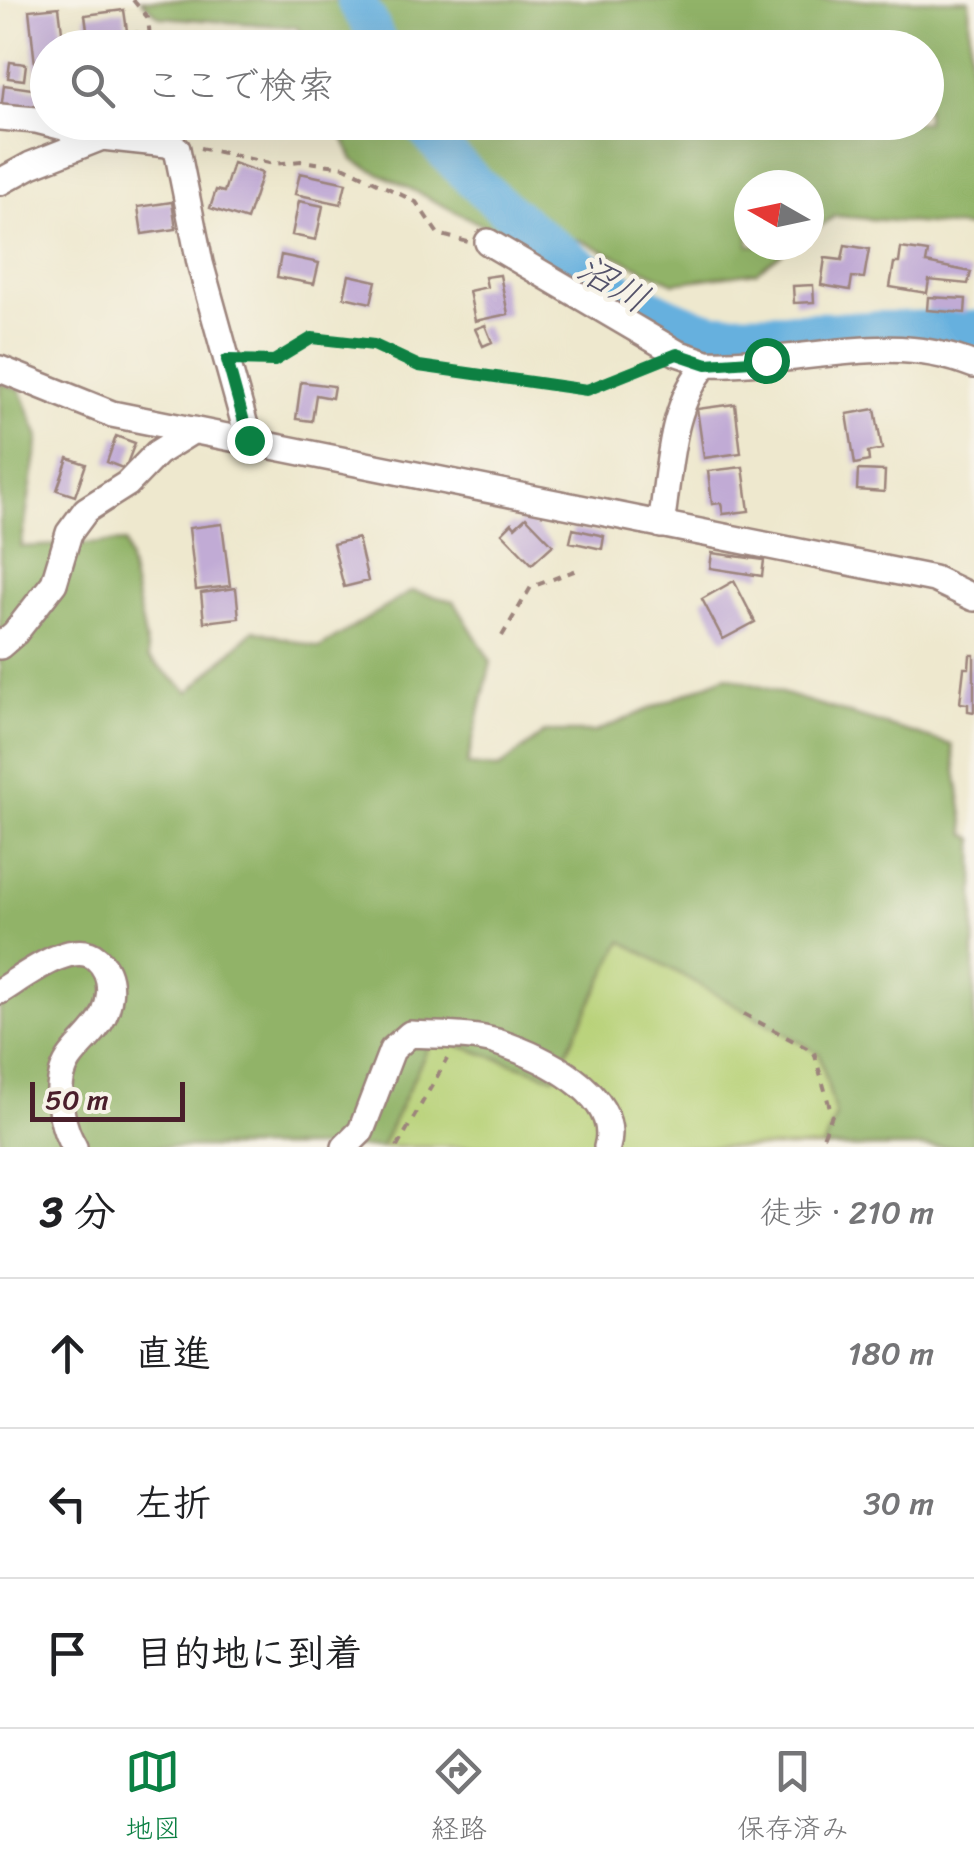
<!DOCTYPE html>
<html lang="ja">
<meta charset="utf-8">
<style>
:root{--surface:#fff;--page:#f2f2f2;--text:#202124;--muted:#757577;--line:#e0e0e0;--accent:#0b8043}
body{margin:0;font-family:Sriracha,"Klee One",sans-serif;background:var(--page);color:var(--text)}
.compass{position:absolute;left:734px;top:170px;width:90px;height:90px;border-radius:50%;background:var(--surface);box-shadow:0 10px 40px #0002;rotate:279deg}
.scale{position:absolute;left:30px;bottom:25px;width:155px;box-sizing:border-box;padding-left:10px;border:5px solid #4a1f2b;border-top:0;font-size:28px;line-height:35px;white-space:nowrap;color:#4a1f2b;-webkit-text-stroke:8px #f7f3e8;paint-order:stroke}
.stop{position:absolute;width:30px;height:30px;margin:-22px;border:8px solid #0b8043;border-radius:50%;background:#fff}
.stop.end{background:#0b8043;border-color:#fff;box-shadow:0 2px 10px #0008}
.list{margin:0;padding:0;list-style:none}
h2{display:flex;justify-content:space-between;align-items:center;height:130px;margin:0;padding:0 40px;font-size:42px}
h2 small{font-size:32px;font-weight:400;color:var(--muted)}
.list li{display:grid;grid-template-columns:65px 1fr auto;gap:30px;align-items:center;box-sizing:border-box;height:150px;padding:0 40px;border-top:2px solid var(--line)}
.list b{display:block;font-size:38px;white-space:nowrap}
.list em{font-size:32px;font-style:normal;color:var(--muted)}
.icon{flex:none;width:55px;height:55px;fill:none;stroke:currentColor;stroke-width:2;stroke-linecap:round;stroke-linejoin:round}
.map{position:relative;flex:none;width:974px;height:1147px;overflow:hidden}
.search{position:absolute;background:var(--surface);box-shadow:0 10px 40px #0002;left:30px;right:30px;top:30px;height:110px;display:flex;align-items:center;gap:25px;box-sizing:border-box;padding:0 35px;border-radius:55px;color:var(--muted);font-size:38px}
.sheet{height:580px;background:var(--surface)}
nav{display:flex;justify-content:space-around;align-items:center;box-sizing:border-box;height:140px;border-top:2px solid var(--line);background:var(--surface);font-size:28px;color:var(--muted)}
nav a{display:grid;justify-items:center;gap:5px}
nav .on{color:var(--accent)}
.map>svg:first-child{display:block}
.green{fill:#b7d177;stroke:#807851;stroke-width:2.5}
.forest{fill:#91b368;stroke:#6e694a;stroke-width:2.5}
.lines{fill:none;stroke-linecap:round;stroke-linejoin:round}
.river{stroke:#66b0de;stroke-width:38}
.building{fill:#c1abd5}
.minor-casing{stroke:#9c847c;stroke-width:30}
.path{stroke:#9c847c;stroke-width:4;stroke-dasharray:8 8;stroke-linecap:butt}
.minor{stroke:#fff;stroke-width:25}
.route{stroke:#0b8043;stroke-width:12}
.labels{text-anchor:middle;dominant-baseline:central;stroke-width:9;stroke-linejoin:round;paint-order:stroke}
.water-label{font-size:38px;font-style:italic;fill:#54526a;stroke:#f7f3e8}
</style>
<div class="map">
<svg width="974" height="1147" viewBox="0 0 974 1147">
<rect width="100%" height="100%" fill="#f7f3e8"/>
<filter id="ink" filterUnits="userSpaceOnUse"><feTurbulence type="fractalNoise" baseFrequency=".01" numOctaves="2"/><feDisplacementMap in="SourceGraphic" scale="20" xChannelSelector="R" yChannelSelector="G"/><feConvolveMatrix kernelMatrix="1 2 1 2 8 2 1 2 1" color-interpolation-filters="sRGB"/></filter>
<filter id="wash" filterUnits="userSpaceOnUse"><feTurbulence type="fractalNoise" baseFrequency=".0048" numOctaves="4" result="noise"/><feDisplacementMap in="SourceGraphic" scale="40" xChannelSelector="R" yChannelSelector="G"/><feGaussianBlur stdDeviation="2.25" result="paint"/><feColorMatrix in="noise" values="0 0 0 0 0 0 0 0 0 0 0 0 0 0 0 0 0 1.4 0 .05"/><feComposite in="paint" operator="in"/></filter>
<g filter="url(#wash)">
<rect width="100%" height="100%" fill="#eee8ce"/>
<path class="green" d="M622,940l197,113 17,63 -13,31h-442l52,-110 121,40z"/>
<path class="forest" d="M141,0h828l5,228 -139,-12 -26,18v-49h-60v60h44l-37,27 -82,11 -94,-43 -80,-6 -147,-74 -16,-37 589,-1v-74l-620,-1 -9,-20 -137,-10z
M0,383l20,6 19,48 -18,110 104,-5 24,116 40,34 65,-62 65,18 93,-57 42,10 37,61 -24,103 32,3 46,-36h51l130,-56 226,69 14,89 8,5v308h-151l13,-31 -17,-63 -197,-112 -68,136 -121,-40 -52,110h-381z"/>
<g class="lines">
<path class="river" d="M355,0l14,22 11,26
M419,122c61,77 201,187 296,210l259,-3"/>
</g>
<g id="blocks">
<path class="building" d="M59,7l5,41h-16v34l-11,1 -8,-73z
M124,10l3,21 -39,6 -3,-22z
M137,32l2,16h-49l-1,-10z
M10,62l16,2 -2,16 -16,-2z
M4,85l35,5 -3,24 -35,-4z
M113,122h30v3l-29,4z
M233,163l29,10 -15,47 -37,-12 6,-18 8,2z
M300,173l46,10 -5,21 -46,-10z
M299,201l24,5 -7,34 -24,-5z
M172,202l4,27 -34,5 -4,-27z
M845,245l24,4 -5,29 -12,-1 -2,13 -29,-5 4,-27 17,2z
M901,248l27,4 -2,11 45,9 -3,12 -39,-4 -2,13 -37,-6 4,-24h5z
M281,255l38,8 -5,21 -37,-7z
M349,275l27,6 -5,22 -27,-6z
M500,275l8,39 -33,7 -6,-30 18,-4 -2,-10z
M813,285l1,17 -20,1 -1,-17z
M928,297l38,2 -1,14 -38,-3z
M485,325l7,17 -9,4 -8,-17z
M301,382l33,4 -2,12 -16,-3 -4,26 -16,-2z
M735,404l6,49 -37,5 -7,-49z
M875,409l7,40 -14,3 1,9 -14,3 -8,-50z
M116,436l19,7 -10,26 -18,-7z
M68,458l18,6 -11,32 -18,-6z
M743,467l6,44 -26,3 -2,-11 -9,1 -4,-33z
M858,470l27,1 -1,21 -27,-2z
M526,517l27,28 -21,19 -30,-31 10,-10 3,4z
M222,524l8,62 -34,4 -7,-62z
M573,529l31,7 -2,13 -32,-7z
M358,538l10,43 -24,6 -11,-43z
M712,553l52,7 -2,16 -52,-8z
M734,581l21,41 -32,17 -21,-40z
M236,588l3,30 -35,4 -3,-29z
M970,655h4v57l-6,-1v-7l-8,-1 4,-35h5z"/>
</g>
</g>
<g filter="url(#ink)">
<use href="#blocks" fill-opacity="0" stroke="#9c847c" stroke-width="2.5"/>
<g class="lines">
<g class="minor-casing">
<path id="minor" d="M0,117l36,3 66,17 65,7 10,5 23,114 49,177
M0,182l31,-17 71,-28
M488,242l189,111 30,10
M0,369l112,45 822,165 40,19
M661,525c9,-55 8,-119 46,-162 89,3 180,-34 267,2
M0,646l15,-13 39,-50 15,-50 17,-23 41,-26 30,-31 37,-23
M0,991c22,-13 73,-54 97,-32 20,18 14,51 -2,70 -14,18 -30,27 -34,51 -4,21 2,49 13,67
M345,1147l16,-16 31,-81 18,-16c28,2 60,0 87,8 40,13 126,51 110,105"/>
</g>
<path class="path" d="M133,0l15,18 3,30
M200,148l74,16 27,-3 44,6 71,35 22,32 30,8
M252,360l22,1 38,-24 62,8 45,21 168,24 66,-27
M502,636l29,-49 46,-17
M744,1014l70,38 18,63 -13,32
M397,1147l50,-88"/>
<use href="#minor" class="minor"/>
</g>
</g>
<g class="lines" filter="url(#ink)">
<path class="route" d="M249,440l-22,-80 47,1 38,-23 62,7 45,21 168,24 90,-36 30,10 59,-4"/>
</g>
<g class="labels">
<g class="water-label">
<text transform="translate(613 284) rotate(30)">沼川</text>
</g>
</g>
</svg>
<svg class="compass" viewBox="-18 -18 36 36"><path d="M0-13l5 13h-10z" fill="#e53935"/><path d="M0 13l5-13h-10z" fill="#757577"/></svg>
<div class="scale">50 m</div>
<div class="stop" style="left:766px;top:360px"></div>
<div class="stop end" style="left:249px;top:440px"></div>
<div class="search"><svg class="icon" aria-label="search" viewBox="0 0 24 24"><circle cx="10" cy="10" r="6"/><path d="M15 15l6 6"/></svg>ここで検索</div>
</div>
<section class="sheet">
<h2>3 分<small>徒歩 · 210 m</small></h2>
<ul class="list">
<li><svg class="icon" aria-label="ahead" viewBox="0 0 24 24"><path d="M12 20V5M6 11l6-6 6 6"/></svg><div><b>直進</b></div><em>180 m</em></li>
<li><svg class="icon" aria-label="left" viewBox="0 0 24 24"><path d="M17 20v-9H6M10 6l-5 5 5 5"/></svg><div><b>左折</b></div><em>30 m</em></li>
<li><svg class="icon" aria-label="arrive" viewBox="0 0 24 24"><path d="M6 21V4h12l-3 4 3 4H6"/></svg><div><b>目的地に到着</b></div></li>
</ul>
</section>
<nav>
<a class="on"><svg class="icon" aria-label="map" viewBox="0 0 24 24"><path d="M3 6l6-2 6 2 6-2v14l-6 2-6-2-6 2zM9 4v14M15 6v14"/></svg>地図</a>
<a><svg class="icon" aria-label="directions" viewBox="0 0 24 24"><path d="M12 3l9 9-9 9-9-9zM9 14v-3h6M13 9l2 2-2 2"/></svg>経路</a>
<a><svg class="icon" aria-label="saved" viewBox="0 0 24 24"><path d="M7 4h10v16l-5-4-5 4z"/></svg>保存済み</a>
</nav>
